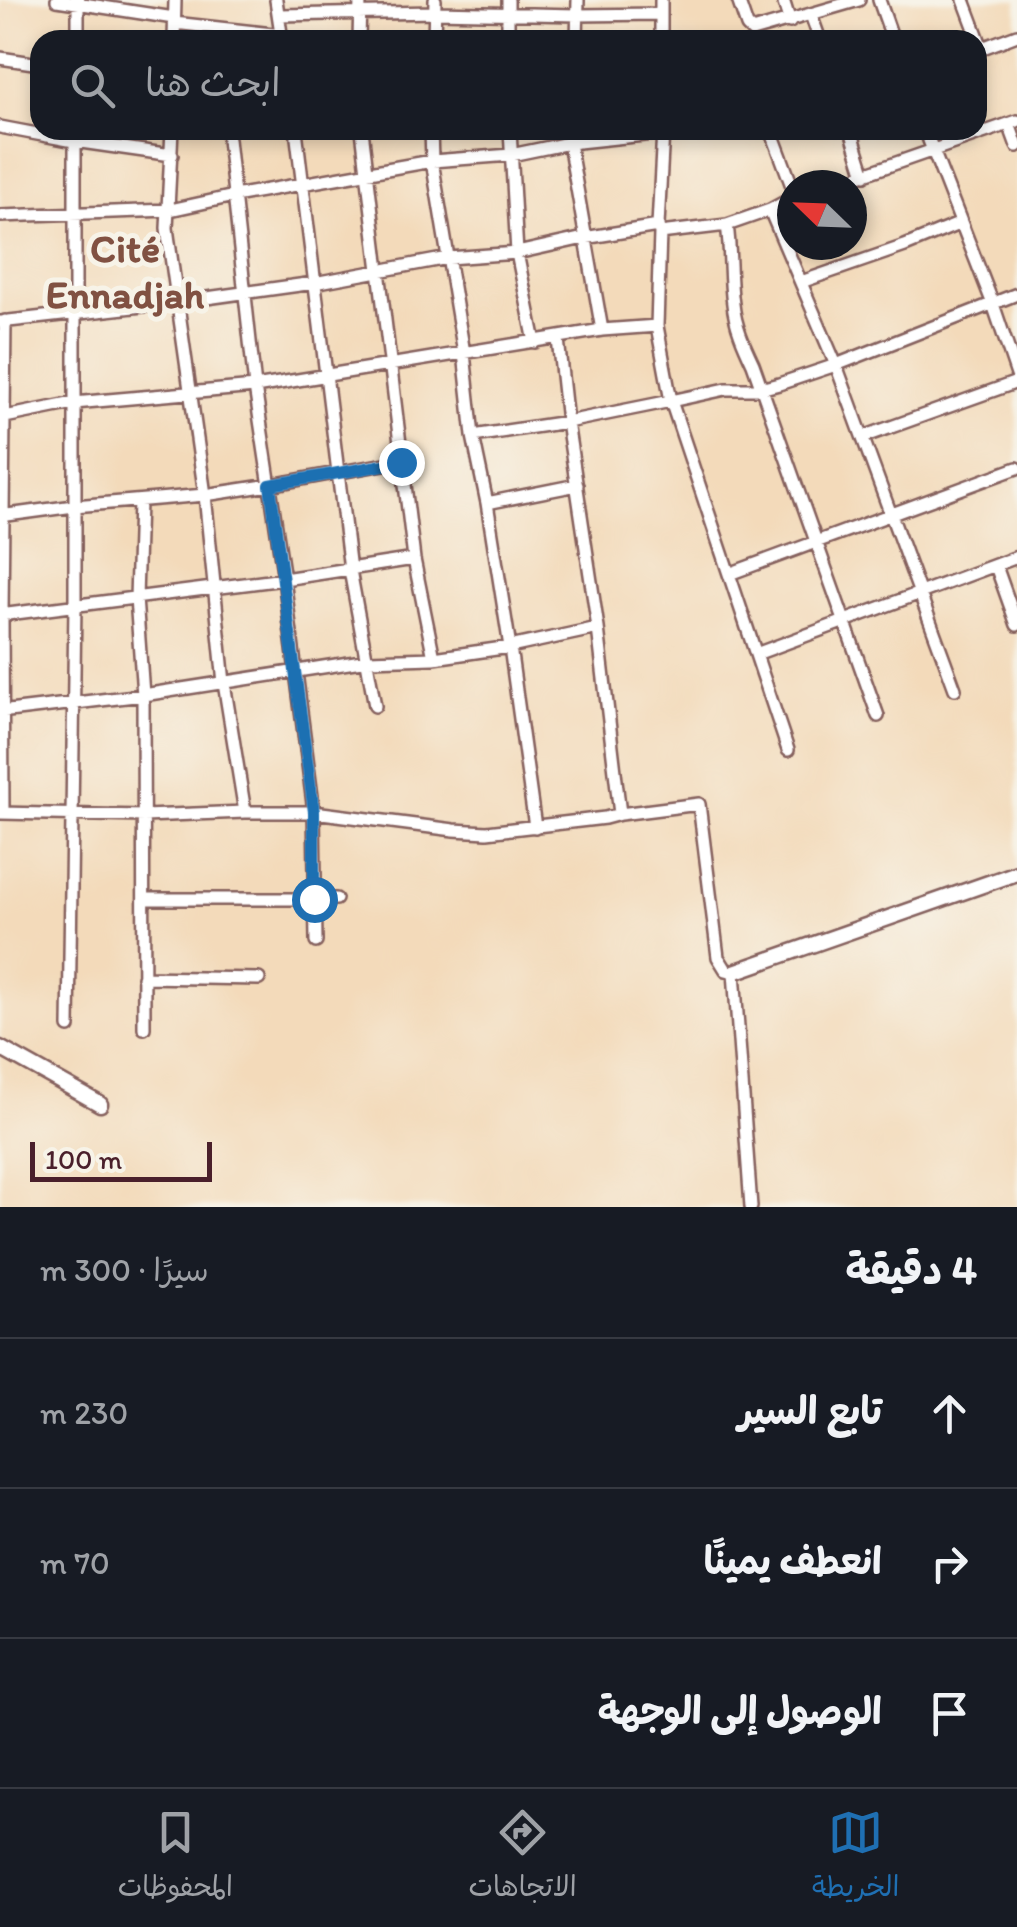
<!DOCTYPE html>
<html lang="ar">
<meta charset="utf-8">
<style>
:root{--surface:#171b24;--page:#20242c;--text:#f1f3f6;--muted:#9ea1a6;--line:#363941;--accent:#1f6fb2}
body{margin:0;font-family:Itim,"Playpen Sans Arabic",sans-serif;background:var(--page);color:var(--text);direction:rtl}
.compass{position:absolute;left:777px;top:170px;width:90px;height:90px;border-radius:50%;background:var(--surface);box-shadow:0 5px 15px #0003;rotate:293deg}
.scale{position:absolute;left:30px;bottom:25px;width:182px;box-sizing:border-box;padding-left:10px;border:5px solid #4a1f2b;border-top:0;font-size:28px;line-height:35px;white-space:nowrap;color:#4a1f2b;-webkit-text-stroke:8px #f7f3e8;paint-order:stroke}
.stop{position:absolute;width:30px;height:30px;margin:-22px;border:8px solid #1f6fb2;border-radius:50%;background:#fff}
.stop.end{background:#1f6fb2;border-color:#fff;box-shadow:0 2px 10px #0008}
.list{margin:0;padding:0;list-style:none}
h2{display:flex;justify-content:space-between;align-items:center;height:130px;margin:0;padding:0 40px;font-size:42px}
h2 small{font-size:32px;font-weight:400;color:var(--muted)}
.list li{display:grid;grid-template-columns:65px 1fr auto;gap:30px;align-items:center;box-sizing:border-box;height:150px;padding:0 40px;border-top:2px solid var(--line)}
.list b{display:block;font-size:38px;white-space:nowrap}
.list em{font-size:32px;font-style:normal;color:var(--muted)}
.icon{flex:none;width:55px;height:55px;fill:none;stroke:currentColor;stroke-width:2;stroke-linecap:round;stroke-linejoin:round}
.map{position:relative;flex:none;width:1017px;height:1207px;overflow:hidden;direction:ltr}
.search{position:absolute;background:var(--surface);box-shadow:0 5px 15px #0003;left:30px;right:30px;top:30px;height:110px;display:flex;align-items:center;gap:25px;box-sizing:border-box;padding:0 35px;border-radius:30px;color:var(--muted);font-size:38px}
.sheet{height:580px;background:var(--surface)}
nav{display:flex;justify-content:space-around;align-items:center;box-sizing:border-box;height:140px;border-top:2px solid var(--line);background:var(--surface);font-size:28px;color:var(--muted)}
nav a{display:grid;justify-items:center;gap:5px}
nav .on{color:var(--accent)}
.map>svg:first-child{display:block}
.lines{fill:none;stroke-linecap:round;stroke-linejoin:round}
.minor-casing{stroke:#85605d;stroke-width:16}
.tertiary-casing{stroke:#85605d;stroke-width:19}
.minor{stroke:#fff;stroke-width:11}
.tertiary{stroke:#fff;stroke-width:14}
.route{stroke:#1f6fb2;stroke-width:12}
.labels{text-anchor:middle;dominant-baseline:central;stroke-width:10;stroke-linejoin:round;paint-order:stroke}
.quarter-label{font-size:40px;font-weight:bold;fill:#815142;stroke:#f7f3e8}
</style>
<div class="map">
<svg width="1017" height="1207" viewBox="0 0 1017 1207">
<rect width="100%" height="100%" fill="#f7f3e8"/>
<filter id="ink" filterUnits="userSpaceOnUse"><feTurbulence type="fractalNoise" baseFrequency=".01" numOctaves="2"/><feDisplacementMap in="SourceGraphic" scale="20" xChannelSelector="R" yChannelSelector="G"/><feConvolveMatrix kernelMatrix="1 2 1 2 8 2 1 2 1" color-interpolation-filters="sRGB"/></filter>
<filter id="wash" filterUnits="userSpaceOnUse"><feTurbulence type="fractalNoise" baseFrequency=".0048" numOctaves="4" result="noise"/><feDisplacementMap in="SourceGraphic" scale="40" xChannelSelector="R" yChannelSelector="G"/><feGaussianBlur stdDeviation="2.25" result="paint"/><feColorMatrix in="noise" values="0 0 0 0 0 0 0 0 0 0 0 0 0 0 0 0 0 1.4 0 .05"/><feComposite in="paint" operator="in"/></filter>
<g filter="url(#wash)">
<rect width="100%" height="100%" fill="#f3daba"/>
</g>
<g filter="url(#ink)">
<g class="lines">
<g class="minor-casing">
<path id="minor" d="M57,0l117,18
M276,0l6,40
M508,0v40
M738,0l9,26 5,5 107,-31
M783,0l7,22
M879,0l14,40
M964,0l18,48
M279,15l156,-3 142,3 83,-1
M811,15l9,25
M174,23l108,12
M78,40v-40
M174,40l1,-40
M359,40l1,-40
M434,40l1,-40
M577,40l1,-40
M661,40v-40
M977,50l40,-15
M0,58l40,6
M1009,124l8,22
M0,127l74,14 98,14
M172,130l-5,98 38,267 19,188 21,129
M227,130l28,257 29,192 30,233 2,130
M296,130l54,440 25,136
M362,130l52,429 20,99
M431,130l1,31 32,192 9,83 14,67 23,144 25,180
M510,130l7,123 18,89
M571,130l-2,13 33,187
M771,130l21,56
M851,130l14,45
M925,130l68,174 24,71
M833,185l184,-64
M770,210l66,155 119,324
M0,216l170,-6 64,-14 198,-35 79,-6 58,-12 94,-10
M727,225c4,26 2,53 6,79 2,21 11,41 20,60l125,352
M660,233l67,-8 43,-15 22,-12
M801,282l104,-36 56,-23
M0,322l178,-20 136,-19 134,-25 69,-5 67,-15 74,-12
M558,339l9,83 31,206 22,186
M0,418l74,-15 181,-16 347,-57 55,-4
M473,436l94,-14 104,-21 -14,-75 3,-93 -2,-7 5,-96
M863,437l154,-55
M139,502l-3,96 7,97 1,333
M487,503l90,-18
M0,516l74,-10 131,-11 65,-10 131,-24
M996,566l21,59
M729,574l288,-106
M0,615l284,-36 130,-20
M756,654l261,-97
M0,712l143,-17 225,-35 66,-2 76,-11 88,-19
M788,750l-117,-349 55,-12h34l19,-5 57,-19 181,-71
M3,812l-1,-197 3,-294
M0,813l144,3 101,-4h69l140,18 33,2 118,-14 15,-4 79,-10 19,153 8,13 8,2 17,235
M144,899h192
M143,977l116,2
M69,1027l6,-422v-475"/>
</g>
<g class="tertiary-casing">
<path id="tertiary" d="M734,972l283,-99
M0,1048l100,56"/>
</g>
<use href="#minor" class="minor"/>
<use href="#tertiary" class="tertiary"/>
</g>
</g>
<g class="lines" filter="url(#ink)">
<path class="route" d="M314,899v-87l-44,-327 131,-23"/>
</g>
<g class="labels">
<g class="quarter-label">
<text x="125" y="248">Cité<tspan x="125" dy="46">Ennadjah</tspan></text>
</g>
</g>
</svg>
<svg class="compass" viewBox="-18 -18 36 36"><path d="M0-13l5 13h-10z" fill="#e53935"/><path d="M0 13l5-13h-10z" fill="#9ea1a6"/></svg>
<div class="scale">100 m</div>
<div class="stop" style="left:314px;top:899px"></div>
<div class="stop end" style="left:401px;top:462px"></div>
<div class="search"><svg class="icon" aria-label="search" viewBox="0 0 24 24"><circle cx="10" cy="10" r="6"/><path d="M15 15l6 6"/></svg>ابحث هنا</div>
</div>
<section class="sheet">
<h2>4 دقيقة<small>سيرًا · 300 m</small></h2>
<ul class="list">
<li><svg class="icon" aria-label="ahead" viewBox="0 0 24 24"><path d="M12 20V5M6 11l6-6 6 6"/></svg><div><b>تابع السير</b></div><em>230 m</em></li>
<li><svg class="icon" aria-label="right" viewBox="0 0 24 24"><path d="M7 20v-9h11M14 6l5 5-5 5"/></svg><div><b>انعطف يمينًا</b></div><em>70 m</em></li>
<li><svg class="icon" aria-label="arrive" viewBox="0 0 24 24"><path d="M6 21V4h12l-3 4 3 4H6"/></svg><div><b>الوصول إلى الوجهة</b></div></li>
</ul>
</section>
<nav>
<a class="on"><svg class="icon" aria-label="map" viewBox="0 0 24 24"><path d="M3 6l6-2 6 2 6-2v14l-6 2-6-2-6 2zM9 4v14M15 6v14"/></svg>الخريطة</a>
<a><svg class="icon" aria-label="directions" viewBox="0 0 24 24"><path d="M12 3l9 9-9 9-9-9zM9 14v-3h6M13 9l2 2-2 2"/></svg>الاتجاهات</a>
<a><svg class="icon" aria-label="saved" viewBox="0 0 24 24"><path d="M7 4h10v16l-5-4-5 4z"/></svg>المحفوظات</a>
</nav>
